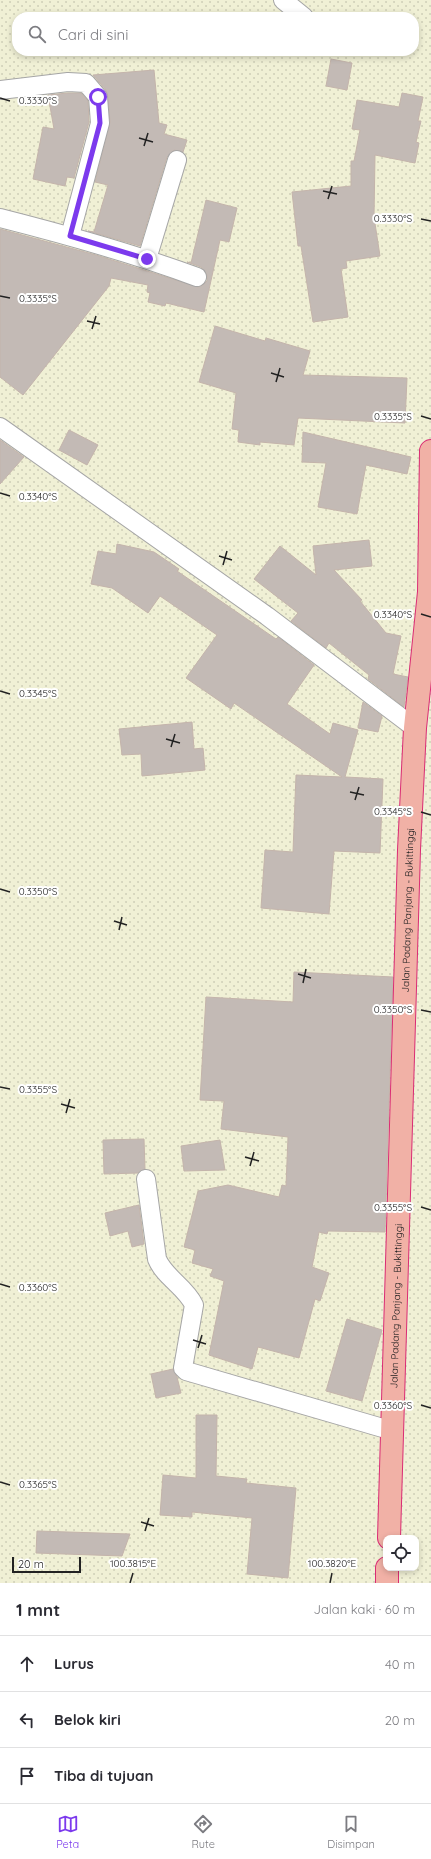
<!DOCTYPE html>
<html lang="id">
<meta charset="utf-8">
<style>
:root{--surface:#fff;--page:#f2f2f3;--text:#2b2b33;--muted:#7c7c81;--line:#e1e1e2;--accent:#7c3aed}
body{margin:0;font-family:Quicksand,sans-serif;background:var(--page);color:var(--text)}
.controls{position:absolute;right:12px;bottom:12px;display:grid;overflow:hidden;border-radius:8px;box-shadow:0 2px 6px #0003}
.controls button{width:36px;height:36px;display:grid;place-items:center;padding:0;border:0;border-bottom:1px solid var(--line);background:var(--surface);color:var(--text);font:20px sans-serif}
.scale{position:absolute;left:12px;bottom:10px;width:69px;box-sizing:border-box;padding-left:4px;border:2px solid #222;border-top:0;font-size:11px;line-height:14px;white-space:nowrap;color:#222;-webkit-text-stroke:3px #fff;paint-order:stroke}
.stop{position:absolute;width:12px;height:12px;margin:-9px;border:3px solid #7c3aed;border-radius:50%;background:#fff}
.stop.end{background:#7c3aed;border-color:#fff;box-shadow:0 1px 4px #0008}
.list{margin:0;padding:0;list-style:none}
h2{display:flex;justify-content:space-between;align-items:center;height:52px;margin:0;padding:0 16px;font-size:17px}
h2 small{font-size:13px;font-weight:400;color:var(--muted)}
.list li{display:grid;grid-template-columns:26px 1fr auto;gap:12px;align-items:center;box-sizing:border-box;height:56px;padding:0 16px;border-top:1px solid var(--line)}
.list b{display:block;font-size:15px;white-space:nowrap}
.list em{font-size:13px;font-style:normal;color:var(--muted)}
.icon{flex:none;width:22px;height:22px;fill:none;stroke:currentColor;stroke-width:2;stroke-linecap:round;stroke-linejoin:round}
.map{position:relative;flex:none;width:431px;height:1583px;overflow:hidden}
.search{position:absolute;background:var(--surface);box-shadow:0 2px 6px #0003;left:12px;right:12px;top:12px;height:44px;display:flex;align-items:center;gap:10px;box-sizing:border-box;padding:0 14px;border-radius:16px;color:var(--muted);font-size:15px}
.sheet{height:220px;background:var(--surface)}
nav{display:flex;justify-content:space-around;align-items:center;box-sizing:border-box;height:56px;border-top:1px solid var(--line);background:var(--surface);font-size:11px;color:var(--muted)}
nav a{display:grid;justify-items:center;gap:2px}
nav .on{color:var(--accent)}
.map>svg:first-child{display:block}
.farmland{fill:url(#farmland-dots);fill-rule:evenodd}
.building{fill:#c3bab5;stroke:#c4b4ab}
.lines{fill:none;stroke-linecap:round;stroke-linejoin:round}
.minor-casing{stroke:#a6a6a6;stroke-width:20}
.trunk-casing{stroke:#da2c74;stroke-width:24}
.minor{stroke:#fff;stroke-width:18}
.trunk{stroke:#f1b1a6;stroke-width:22}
.route{stroke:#7c3aed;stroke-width:5}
.ticks{fill:none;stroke:#222;stroke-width:1.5}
.labels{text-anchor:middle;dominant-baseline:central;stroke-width:4;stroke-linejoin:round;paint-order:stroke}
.street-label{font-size:10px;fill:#222;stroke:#fff}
.ticks-label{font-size:10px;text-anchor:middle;fill:#222;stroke:#fff;stroke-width:4;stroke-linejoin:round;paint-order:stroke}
</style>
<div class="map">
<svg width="431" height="1583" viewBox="0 0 431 1583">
<defs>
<pattern id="farmland-dots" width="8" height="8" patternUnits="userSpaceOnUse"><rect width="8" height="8" fill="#f0f0d5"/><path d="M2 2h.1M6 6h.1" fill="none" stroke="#ceceb7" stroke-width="1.8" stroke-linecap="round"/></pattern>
</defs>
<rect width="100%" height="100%" fill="#f2eee9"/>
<path class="farmland" d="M0,0h431v1583h-431zM17,17h397v34h-397zM386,1538h30v30h-30z"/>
<path class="building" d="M331,59l21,4 -5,27 -21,-4z
M154,70l5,53 8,2 -3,9 23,6 -4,12 -9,-2 -7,7 -27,89 -52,-15 6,1 14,-47 -13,-3 15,-60 -2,-26 -2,-6 -13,-15z
M68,93h13l7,8 1,21 -15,56 -7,-1 -2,9 -32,-7 10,-52 11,2 -6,-34z
M402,93l21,4 -5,24h3l-5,21 3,1 -4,20 -40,-8 -1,62 6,39 -34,5 1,7 -6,1 7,48 -35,5 -12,-76h-3l-6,-54 59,-6v-25h3l6,-31 -8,-1 5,-29 42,7z
M206,200l31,8 -8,34 -9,-2 -16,72 -38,-9 -1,3 -17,-4 2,-9 -3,-1 1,-7 -37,-7 -2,8 -86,109 -23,-18v-148l96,26 102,32 5,-2 4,-4v-6l-6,-8 -14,-5 4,1z
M215,326l50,15 1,-3 44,13 -7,24 104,3 -2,45 -107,-5 -4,27 -34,-3v3l-22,-3 1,-12 -7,-1 4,-36 -37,-11z
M69,430l29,15 -11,20 -28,-15z
M303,432l108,25 -4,17 -41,-9 -9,49 -39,-7 8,-44 -24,-1z
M0,440l24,17 -24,27z
M369,540l3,26 -38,4 28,30 -2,1 26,32 15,3 -8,38 15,3 -4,30 -36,-28 1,-4 -40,-32 -3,5 -35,-27 7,-8 -44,-34 26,-33 36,29 -3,-29z
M117,544l37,8 25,17 -2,2 99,68 2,-2 36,28 -27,39 43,30 3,-11 25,7 -13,47 38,2 -3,74 -46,-2 -5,63 -68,-6 4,-58 28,2 3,-77 46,2 -108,-74 -3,6 -45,-31 31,-43 -57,-39 -12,17 -36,-25 -21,-4 7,-33 18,3z
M363,702l19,14 -4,16 -20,-4z
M192,722l2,27 9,-1 2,22 -63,6 -1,-22 -19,1 -3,-26z
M294,972l99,5 -8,255 -57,-1 -1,3 -8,-2 -7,35 17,6 -9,28 -5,-2 -16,59 -41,-11 -6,22 -43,-14 15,-74 -14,-5 3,-7 -21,-6 3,-13 -11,-3 14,-56 30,-6 51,12 3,-12 4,1 2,-49 -67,-8 3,-28 -24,-1 6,-103 87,5z
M144,1139l1,30 -7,4 -34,1 -1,-34z
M220,1140l5,30 -41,1 -3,-25z
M139,1205l5,39 -12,3 -4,-16 -18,5 -5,-23z
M347,1319l35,11 -20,71 -36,-10z
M173,1369l4,8 4,16 -25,5 -5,-24z
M196,1415h21l-1,61 31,3 -1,4 50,5 -8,90 -41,-4 5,-56 -60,-6v5l-32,-2 3,-40 33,3z
M37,1531l93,3 -8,22 -86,-3z"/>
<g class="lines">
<g class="minor-casing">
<path id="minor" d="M283,0l21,17
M0,90l68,-8 18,1 12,14 2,26 -30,113
M0,218c67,17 132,35 197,59
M147,259l30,-99
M0,427l267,189 148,112
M146,1179l11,80c8,19 28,27 37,46l-11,63 3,3 207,60"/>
</g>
<g class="trunk-casing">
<g id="trunk">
<path id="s1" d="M389,1538l20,-688 6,-122 14,-136 2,-141"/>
<path d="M387,1583v-15"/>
</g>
</g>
<use href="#minor" class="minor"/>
<use href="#trunk" class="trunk"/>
</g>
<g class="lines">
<path class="route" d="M98,97l2,26 -30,113 77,23"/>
</g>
<path class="ticks" d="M0,98l10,3M139,138l14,4M144,146l4,-13M323,191l14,3M328,199l4,-13M421,219l10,2M0,296l10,2M87,321l13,3M92,329l4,-13M271,373l13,4M276,382l4,-14M421,416l10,3M0,493l10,3M219,556l13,4M223,565l4,-14M421,614l10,3M0,691l10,3M166,739l14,4M171,747l4,-13M350,792l14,3M355,800l4,-13M421,812l10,3M0,889l10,3M114,921l13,4M119,930l3,-13M298,974l13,4M303,983l3,-14M421,1010l10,2M0,1087l10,2M61,1104l14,4M66,1113l4,-14M245,1157l14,4M250,1166l4,-14M421,1207l10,3M0,1284l10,3M193,1340l13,4M198,1348l4,-13M421,1405l10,3M0,1482l10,3M141,1522l13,4M145,1531l4,-13M130,1583l3,-10M330,1583l2,-10"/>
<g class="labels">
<g class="street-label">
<text stroke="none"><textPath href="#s1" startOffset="628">Jalan Padang Panjang - Bukittinggi</textPath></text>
<text stroke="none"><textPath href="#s1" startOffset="232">Jalan Padang Panjang - Bukittinggi</textPath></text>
</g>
</g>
<g class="ticks-label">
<text x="38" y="104">0.3330°S</text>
<text x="393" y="222">0.3330°S</text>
<text x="38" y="302">0.3335°S</text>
<text x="393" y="420">0.3335°S</text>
<text x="38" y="500">0.3340°S</text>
<text x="393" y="618">0.3340°S</text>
<text x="38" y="697">0.3345°S</text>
<text x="393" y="815">0.3345°S</text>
<text x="38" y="895">0.3350°S</text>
<text x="393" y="1013">0.3350°S</text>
<text x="38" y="1093">0.3355°S</text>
<text x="393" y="1211">0.3355°S</text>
<text x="38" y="1291">0.3360°S</text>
<text x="393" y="1409">0.3360°S</text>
<text x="38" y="1488">0.3365°S</text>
<text x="133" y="1567">100.3815°E</text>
<text x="332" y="1567">100.3820°E</text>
</g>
</svg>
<div class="controls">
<button><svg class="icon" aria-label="locate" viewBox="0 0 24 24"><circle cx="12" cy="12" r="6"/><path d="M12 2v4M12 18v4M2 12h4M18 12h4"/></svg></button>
</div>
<div class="scale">20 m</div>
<div class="stop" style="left:98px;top:97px"></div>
<div class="stop end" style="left:147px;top:259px"></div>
<div class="search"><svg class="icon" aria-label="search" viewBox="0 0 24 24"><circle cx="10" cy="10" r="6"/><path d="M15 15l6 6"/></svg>Cari di sini</div>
</div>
<section class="sheet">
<h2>1 mnt<small>Jalan kaki · 60 m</small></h2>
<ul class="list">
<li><svg class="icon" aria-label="ahead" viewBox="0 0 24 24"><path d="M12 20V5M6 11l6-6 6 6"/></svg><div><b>Lurus</b></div><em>40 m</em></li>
<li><svg class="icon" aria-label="left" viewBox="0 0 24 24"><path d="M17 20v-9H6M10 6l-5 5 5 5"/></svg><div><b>Belok kiri</b></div><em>20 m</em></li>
<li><svg class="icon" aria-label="arrive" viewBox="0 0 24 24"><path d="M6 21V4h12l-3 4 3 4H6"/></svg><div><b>Tiba di tujuan</b></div></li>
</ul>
</section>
<nav>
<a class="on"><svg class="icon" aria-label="map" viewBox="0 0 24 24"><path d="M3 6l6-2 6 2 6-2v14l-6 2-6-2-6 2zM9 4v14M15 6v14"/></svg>Peta</a>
<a><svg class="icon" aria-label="directions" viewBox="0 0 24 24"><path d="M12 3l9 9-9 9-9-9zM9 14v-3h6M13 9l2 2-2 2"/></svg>Rute</a>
<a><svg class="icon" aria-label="saved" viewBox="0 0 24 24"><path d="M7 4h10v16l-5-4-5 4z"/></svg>Disimpan</a>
</nav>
